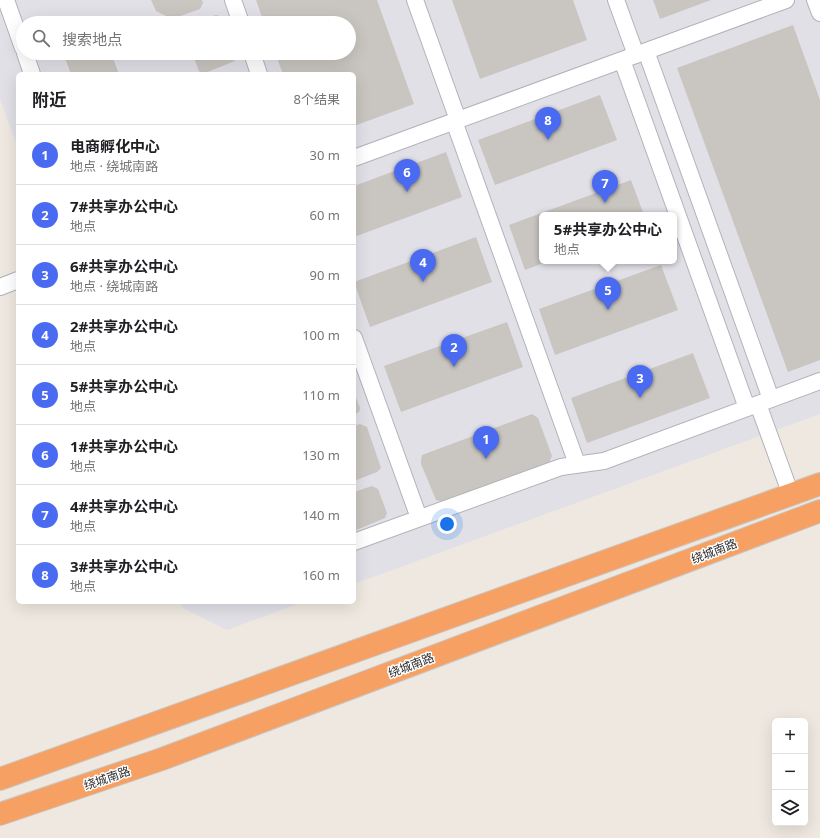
<!DOCTYPE html>
<html lang="zh">
<meta charset="utf-8">
<style>
:root{--surface:#fff;--page:#f2f2f2;--text:#202124;--muted:#757577;--line:#e0e0e0;--accent:#4a6bf1}
body{margin:0;font-family:"Noto Sans","Noto Sans SC",sans-serif;background:var(--page);color:var(--text)}
.controls{position:absolute;right:12px;bottom:12px;display:grid;overflow:hidden;border-radius:6px;box-shadow:0 4px 16px #0002}
.controls button{width:36px;height:36px;display:grid;place-items:center;padding:0;border:0;border-bottom:1px solid var(--line);background:var(--surface);color:var(--text);font:20px sans-serif}
.you{position:absolute;left:447px;top:524px;width:14px;height:14px;margin:-10px;border:3px solid #fff;border-radius:50%;background:#1a73e8;box-shadow:0 0 0 6px #1a73e833}
.badge{display:grid;place-items:center;width:26px;height:26px;border-radius:50%;background:var(--accent);color:#fff;font-size:13px;font-weight:700}
.pin{position:absolute;translate:-50% -33px;filter:drop-shadow(0 1px 2px #0008)}
.pin::after{content:'';position:absolute;top:21px;width:14px;height:12px;background:inherit;clip-path:polygon(0 0,100% 0,50% 100%)}
.popup{position:absolute;left:539px;top:212px;width:138px;height:52px;box-sizing:border-box;display:grid;place-content:center;border-radius:6px;background:var(--surface);filter:drop-shadow(0 1px 3px #0005);font-size:13px;white-space:nowrap;color:var(--muted)}
.popup b{font-size:15px;color:var(--text)}
.popup::after{content:'';position:absolute;left:50%;top:100%;margin-left:-8px;border:8px solid transparent;border-top-color:var(--surface)}
.list{margin:0;padding:0;list-style:none}
h2{display:flex;justify-content:space-between;align-items:center;height:52px;margin:0;padding:0 16px;font-size:17px}
h2 small{font-size:13px;font-weight:400;color:var(--muted)}
.list li{display:grid;grid-template-columns:26px 1fr auto;gap:12px;align-items:center;box-sizing:border-box;height:60px;padding:0 16px;border-top:1px solid var(--line)}
.list b{display:block;font-size:15px;white-space:nowrap}
.list p{margin:0;font-size:13px;white-space:nowrap;color:var(--muted)}
.list em{font-size:13px;font-style:normal;color:var(--muted)}
.icon{flex:none;width:22px;height:22px;fill:none;stroke:currentColor;stroke-width:2;stroke-linecap:round;stroke-linejoin:round}
.map{position:relative;flex:none;width:820px;height:838px;overflow:hidden}
.search{position:absolute;background:var(--surface);box-shadow:0 4px 16px #0002;left:16px;top:16px;width:340px;height:44px;display:flex;align-items:center;gap:10px;box-sizing:border-box;padding:0 14px;border-radius:22px;color:var(--muted);font-size:15px}
.panel{position:absolute;background:var(--surface);box-shadow:0 4px 16px #0002;left:16px;top:72px;width:340px;height:532px;border-radius:6px}
.map>svg:first-child{display:block}
.industrial{fill:#e2e0e7;fill-rule:evenodd}
.building{fill:#c9c5c0}
.lines{fill:none;stroke-linecap:round;stroke-linejoin:round}
.minor-casing{stroke:#b1b3bc;stroke-width:18}
.highway-casing{stroke:#c8c8c8;stroke-width:24}
.minor{stroke:#fff;stroke-width:16}
.highway{stroke:#f6a163;stroke-width:22}
.labels{text-anchor:middle;dominant-baseline:central;stroke-width:3;stroke-linejoin:round;paint-order:stroke}
.street-label{font-size:12px;fill:#2d2d2d;stroke:#fff}
</style>
<div class="map">
<svg width="820" height="838" viewBox="0 0 820 838">
<rect width="100%" height="100%" fill="#eee8e0"/>
<path class="industrial" d="M0,0h820v414l-466,170v-510h-336v75l-18,-50zM23,23h326v30h-326zM542,215h132v46h-132z
M181,602h122l-76,28 -44,-22z"/>
<path class="building" d="M151,0h51l1,3 -3,6 -28,10 -16,-8z
M256,0h121l37,104 -60,22v-52h-71l-8,-21h74v-30h-85z
M452,0h121l14,40 -107,39z
M653,0h58l-51,19z
M216,15l3,1 2,7h-27z
M793,25l27,75v260l-32,12 -111,-304z
M63,53h48l8,21h-48z
M192,53h40l3,8 -30,12h-4l-2,-2z
M600,95l17,45 -122,45 -17,-45z
M446,152l16,45 -108,40v-51z
M631,180l13,35h-102v46h7l-24,9 -16,-45z
M476,237l16,45 -122,45 -16,-45z
M661,265l17,45 -123,45 -16,-46z
M507,322l16,45 -122,45 -17,-46z
M693,353l17,45 -123,45 -16,-45z
M354,392l6,16 -1,4 -5,3z
M532,414l6,4 14,38 -3,7 -107,39 -6,-2 -15,-36v-4l1,-5z
M360,424l7,3 14,41 -4,4 -23,9v-55z
M372,486l6,3 9,24 -2,5 -31,13v-39z"/>
<g class="lines">
<g class="minor-casing">
<path id="minor" d="M6,0l17,48
M233,0l8,23
M415,0l43,120
M616,0l20,55
M815,0l5,13
M646,51l125,348
M25,53l7,21
M252,53l7,21
M622,60l125,348
M454,121l123,343
M354,158l432,-158
M0,287l18,-7
M354,338l65,180
M758,404l33,91
M354,542l207,-75 43,-6 216,-80"/>
</g>
<g class="highway-casing">
<path id="highway" d="M0,779l820,-295
M0,814l162,-55 658,-248"/>
</g>
<use href="#minor" class="minor"/>
<use href="#highway" class="highway"/>
</g>
<g class="labels">
<g class="street-label">
<text transform="translate(714 551) rotate(-21)">绕城南路</text>
<text transform="translate(411 665) rotate(-21)">绕城南路</text>
<text transform="translate(107 778) rotate(-19)">绕城南路</text>
</g>
</g>
</svg>
<div class="controls">
<button>+</button>
<button>−</button>
<button><svg class="icon" aria-label="layers" viewBox="0 0 24 24"><path d="M12 4l9 5-9 5-9-5zM3 14l9 5 9-5"/></svg></button>
</div>
<div class="you"></div>
<div class="pin badge" style="left:486px;top:459px">1</div>
<div class="pin badge" style="left:454px;top:367px">2</div>
<div class="pin badge" style="left:640px;top:398px">3</div>
<div class="pin badge" style="left:423px;top:282px">4</div>
<div class="pin badge" style="left:608px;top:310px">5</div>
<div class="popup"><b>5#共享办公中心</b>地点</div>
<div class="pin badge" style="left:407px;top:192px">6</div>
<div class="pin badge" style="left:605px;top:203px">7</div>
<div class="pin badge" style="left:548px;top:140px">8</div>
<div class="search"><svg class="icon" aria-label="search" viewBox="0 0 24 24"><circle cx="10" cy="10" r="6"/><path d="M15 15l6 6"/></svg>搜索地点</div>
<section class="panel">
<h2>附近<small>8个结果</small></h2>
<ul class="list">
<li><span class="badge">1</span><div><b>电商孵化中心</b><p>地点 · 绕城南路</p></div><em>30 m</em></li>
<li><span class="badge">2</span><div><b>7#共享办公中心</b><p>地点</p></div><em>60 m</em></li>
<li><span class="badge">3</span><div><b>6#共享办公中心</b><p>地点 · 绕城南路</p></div><em>90 m</em></li>
<li><span class="badge">4</span><div><b>2#共享办公中心</b><p>地点</p></div><em>100 m</em></li>
<li><span class="badge">5</span><div><b>5#共享办公中心</b><p>地点</p></div><em>110 m</em></li>
<li><span class="badge">6</span><div><b>1#共享办公中心</b><p>地点</p></div><em>130 m</em></li>
<li><span class="badge">7</span><div><b>4#共享办公中心</b><p>地点</p></div><em>140 m</em></li>
<li><span class="badge">8</span><div><b>3#共享办公中心</b><p>地点</p></div><em>160 m</em></li>
</ul>
</section>
</div>
